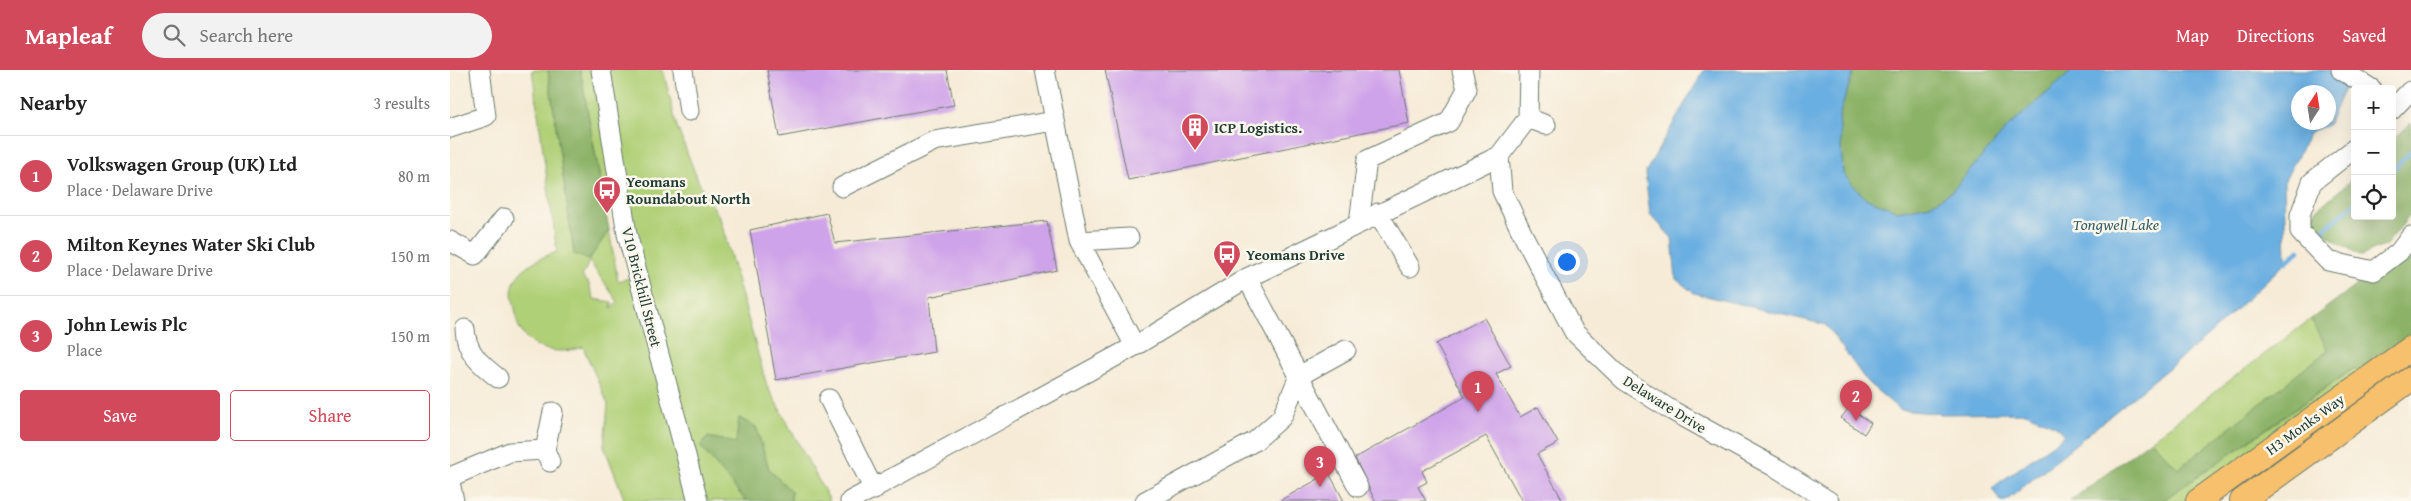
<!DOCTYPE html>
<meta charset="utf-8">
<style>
:root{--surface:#fff;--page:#f2f2f2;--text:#222;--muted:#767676;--line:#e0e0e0;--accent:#d1495b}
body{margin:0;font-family:"Gentium Book Plus",serif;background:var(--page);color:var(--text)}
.controls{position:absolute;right:15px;top:15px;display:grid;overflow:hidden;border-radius:5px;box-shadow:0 5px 20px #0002}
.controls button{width:45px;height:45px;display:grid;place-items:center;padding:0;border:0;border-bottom:1px solid var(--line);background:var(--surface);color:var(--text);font:25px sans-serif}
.compass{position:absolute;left:1841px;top:15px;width:45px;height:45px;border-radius:50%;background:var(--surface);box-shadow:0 5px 20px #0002;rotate:12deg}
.you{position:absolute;left:1116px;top:191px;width:18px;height:18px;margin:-12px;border:4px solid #fff;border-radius:50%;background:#1a73e8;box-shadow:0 0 0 8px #1a73e833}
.badge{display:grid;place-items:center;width:32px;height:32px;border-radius:50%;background:var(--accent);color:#fff;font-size:16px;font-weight:700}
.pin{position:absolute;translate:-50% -41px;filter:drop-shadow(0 1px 2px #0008)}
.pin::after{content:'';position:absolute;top:26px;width:18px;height:15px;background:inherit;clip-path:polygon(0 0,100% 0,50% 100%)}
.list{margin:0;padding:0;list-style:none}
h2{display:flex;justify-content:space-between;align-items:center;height:65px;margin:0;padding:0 20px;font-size:21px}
h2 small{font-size:16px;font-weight:400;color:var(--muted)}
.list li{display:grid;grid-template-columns:32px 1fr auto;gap:15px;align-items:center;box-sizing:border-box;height:80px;padding:0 20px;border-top:1px solid var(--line)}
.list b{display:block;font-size:19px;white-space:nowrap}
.list p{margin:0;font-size:16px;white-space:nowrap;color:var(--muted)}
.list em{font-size:16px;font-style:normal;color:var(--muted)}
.actions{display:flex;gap:10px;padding:15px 20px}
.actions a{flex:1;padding:11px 0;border:1px solid var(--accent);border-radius:5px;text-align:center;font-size:18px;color:var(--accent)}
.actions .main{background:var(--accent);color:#fff}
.icon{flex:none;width:28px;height:28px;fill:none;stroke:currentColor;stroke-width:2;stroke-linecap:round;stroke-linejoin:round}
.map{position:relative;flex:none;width:1961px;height:431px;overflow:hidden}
header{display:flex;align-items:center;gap:30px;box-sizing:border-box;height:70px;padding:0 25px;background:var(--accent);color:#fff}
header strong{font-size:24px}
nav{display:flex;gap:28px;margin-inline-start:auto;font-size:18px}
.search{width:350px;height:45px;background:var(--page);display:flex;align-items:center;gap:12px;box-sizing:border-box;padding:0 18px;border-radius:28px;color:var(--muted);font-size:19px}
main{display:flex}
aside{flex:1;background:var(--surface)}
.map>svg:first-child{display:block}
.green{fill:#b0d077;stroke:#688656;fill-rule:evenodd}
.forest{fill:#8cb268;stroke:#56784e}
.water{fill:#6bafe1;stroke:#45768a;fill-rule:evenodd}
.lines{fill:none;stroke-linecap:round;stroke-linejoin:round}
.stream{stroke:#6bafe1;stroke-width:4.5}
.building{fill:#cfa3e9}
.minor-casing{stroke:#6a7a6d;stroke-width:21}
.major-casing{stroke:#6a7a6d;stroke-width:26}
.minor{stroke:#fff;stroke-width:19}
.major{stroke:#f7c06c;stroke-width:24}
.labels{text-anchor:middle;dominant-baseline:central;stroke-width:5;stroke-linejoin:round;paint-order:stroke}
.poi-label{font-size:15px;font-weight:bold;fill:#1f3d34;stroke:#fbf7ec;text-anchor:start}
.street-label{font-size:15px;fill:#1f3d34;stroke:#fbf7ec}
.water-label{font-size:16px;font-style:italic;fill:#365f68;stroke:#fbf7ec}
</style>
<header>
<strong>Mapleaf</strong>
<div class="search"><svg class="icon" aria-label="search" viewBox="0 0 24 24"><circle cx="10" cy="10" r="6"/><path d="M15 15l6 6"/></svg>Search here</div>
<nav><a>Map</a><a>Directions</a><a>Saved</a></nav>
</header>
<main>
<aside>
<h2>Nearby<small>3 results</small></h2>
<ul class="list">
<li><span class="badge">1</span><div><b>Volkswagen Group (UK) Ltd</b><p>Place · Delaware Drive</p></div><em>80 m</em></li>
<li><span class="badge">2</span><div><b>Milton Keynes Water Ski Club</b><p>Place · Delaware Drive</p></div><em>150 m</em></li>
<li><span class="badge">3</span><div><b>John Lewis Plc</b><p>Place</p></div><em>150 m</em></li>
</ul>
<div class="actions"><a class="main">Save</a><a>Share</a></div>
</aside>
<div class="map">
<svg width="1961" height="431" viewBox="0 0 1961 431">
<rect width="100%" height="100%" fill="#fbf7ec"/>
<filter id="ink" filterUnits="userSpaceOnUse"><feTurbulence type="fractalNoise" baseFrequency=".02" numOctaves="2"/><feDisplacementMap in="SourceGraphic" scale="10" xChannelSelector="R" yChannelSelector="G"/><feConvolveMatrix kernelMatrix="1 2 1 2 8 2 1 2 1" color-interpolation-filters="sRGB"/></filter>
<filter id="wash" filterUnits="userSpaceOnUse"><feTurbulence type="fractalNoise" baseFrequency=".0096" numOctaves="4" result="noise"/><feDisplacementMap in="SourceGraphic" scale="20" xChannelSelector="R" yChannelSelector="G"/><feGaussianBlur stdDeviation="1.12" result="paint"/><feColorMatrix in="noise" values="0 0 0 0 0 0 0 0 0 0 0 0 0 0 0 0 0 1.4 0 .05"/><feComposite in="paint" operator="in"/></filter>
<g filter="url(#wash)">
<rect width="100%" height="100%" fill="#f6ebd7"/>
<path class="green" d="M82,0h16l26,183 15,7 20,-30 9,51 20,-5 -22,-112 -13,31 -23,-125h83l14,57 22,56 21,35 47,168 63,115h-39v-10l-22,-22 -13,-42 -17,-9 -3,25 -28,-6 -7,9 45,55h-121l-21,-55 4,-42 -25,-57c-23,8 -52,5 -64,-20 -2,-3 -2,-10 -3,-14 -1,-6 -4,-14 -4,-19 1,-25 26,-36 45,-42zM139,191l29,41 -7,6 1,-6 -18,-3 -6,-17 -6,-5z
M1861,249l18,31 -151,119 -27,-29z
M1905,298l8,14 -165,119h-36z"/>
<path class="forest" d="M98,0h32l29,160 -20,30 -15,-6z
M1404,0h219l-66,58 -56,64 -21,13 -32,6 -33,-13 -22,-24 -5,-58z
M1961,53v91l-25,31 -25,11 -51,-31 6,-15 39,-33v39h37v-75z
M1961,174v104l-48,34 -9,-14 -192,133h-92l81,-61 27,29 150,-119 -17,-31z
M289,348l17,9 13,42 22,22v10h-45l-46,-55 8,-9 28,6z"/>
<path class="water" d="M1254,0h150l-15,46 4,58 22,24 33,13 32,-6 21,-13 56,-64 66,-58h279l-24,55 -18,7 -26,50 2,80 -77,73 -203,166h-6l-8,-13 73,-53 -9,-9 -30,-13 -83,1 -43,-4 -33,-28 -41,-57 -132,-32 -18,-14 -4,-41 -22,-24 -5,-41zM1848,22h30v30h-30z"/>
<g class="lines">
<path class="stream" d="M1942,100l19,-18
M1873,160l32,-27
M1836,192l13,-12"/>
</g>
<g id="blocks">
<path class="building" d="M317,0h180l7,35 -175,32z
M655,0h294l10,53 -281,57z
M377,143l8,30 212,-22 10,49 -128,27 5,55 -158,28 -26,-150z
M1034,248l27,48 -15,8 24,43 18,-10 20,36 -21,11 26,47h-41l-36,-65 -64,35 5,11 -9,5 8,14h-51l-20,-43 110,-61 -29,-53z
M1399,338l22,15 -7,11 -23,-16z
M879,403l15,28h-65z"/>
</g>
</g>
<g filter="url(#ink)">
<use href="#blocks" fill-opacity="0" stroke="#6a7a6d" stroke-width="1"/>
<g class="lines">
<g class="minor-casing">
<path id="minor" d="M151,0l26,164 71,267
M233,0l6,41
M595,0l34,171 56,105
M1891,0l31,19
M1942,40l18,-19
M1078,48l18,7
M0,58l36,-12 -6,-46
M1905,78l-43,34 -12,33v17l28,29 46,10 25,-19 12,-16
M1049,86l3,35 22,46 50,95 50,48 47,30 109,60 49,31
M392,117l92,-46 121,-20
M928,143l32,54
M909,153l8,-63 82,-38 18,-33 -5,-19
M0,171l25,14 29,-37
M629,171l50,-3
M797,208l111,209
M15,259c1,23 15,35 33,49
M379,329l45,91
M95,380l8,-38
M0,407l60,-25 35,-2 5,12
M0,412l4,19
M400,431l285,-155 112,-68 252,-122 29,-38 1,-48
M695,431l110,-60 27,-24 17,-41 47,-26"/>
</g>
<g class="major-casing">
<path id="major" d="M1748,431l213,-153
M1792,431l169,-122"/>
</g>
<use href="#minor" class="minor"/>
<use href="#major" class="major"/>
</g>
</g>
<defs>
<g id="building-pin" transform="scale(1.4375)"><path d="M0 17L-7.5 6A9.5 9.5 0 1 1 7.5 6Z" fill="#d1495b" stroke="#fbf7ec"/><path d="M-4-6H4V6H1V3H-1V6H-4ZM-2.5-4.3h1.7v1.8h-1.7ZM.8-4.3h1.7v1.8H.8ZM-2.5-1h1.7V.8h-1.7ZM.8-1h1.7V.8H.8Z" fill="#fff"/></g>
<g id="bus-pin" transform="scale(1.4375)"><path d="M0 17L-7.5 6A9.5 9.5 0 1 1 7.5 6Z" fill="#d1495b" stroke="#fbf7ec"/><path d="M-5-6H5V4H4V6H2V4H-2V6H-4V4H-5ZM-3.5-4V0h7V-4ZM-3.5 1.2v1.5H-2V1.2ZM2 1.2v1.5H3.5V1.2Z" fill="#fff"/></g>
</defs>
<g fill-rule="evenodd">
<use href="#building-pin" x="745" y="57"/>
<use href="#bus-pin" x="157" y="120"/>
<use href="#bus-pin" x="777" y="184"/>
</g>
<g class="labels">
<g class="poi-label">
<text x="764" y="57">ICP Logistics.</text>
<text x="176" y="111">Yeomans<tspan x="176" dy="17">Roundabout North</tspan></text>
<text x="796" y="184">Yeomans Drive</text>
</g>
<g class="street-label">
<text transform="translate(192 217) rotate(76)">V10 Brickhill Street</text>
<text transform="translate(1215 334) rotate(32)">Delaware Drive</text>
<text transform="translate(1855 354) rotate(-36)">H3 Monks Way</text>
</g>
<g class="water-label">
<text x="1666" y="154">Tongwell Lake</text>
</g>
</g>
</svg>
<div class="controls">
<button>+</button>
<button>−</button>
<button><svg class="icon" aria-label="locate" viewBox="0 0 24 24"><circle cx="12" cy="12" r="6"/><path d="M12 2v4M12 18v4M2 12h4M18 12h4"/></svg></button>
</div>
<svg class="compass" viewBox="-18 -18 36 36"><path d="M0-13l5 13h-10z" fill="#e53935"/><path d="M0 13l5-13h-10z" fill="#767676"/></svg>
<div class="you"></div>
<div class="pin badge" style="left:1028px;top:342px">1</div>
<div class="pin badge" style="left:1406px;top:351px">2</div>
<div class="pin badge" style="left:870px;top:417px">3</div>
</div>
</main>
